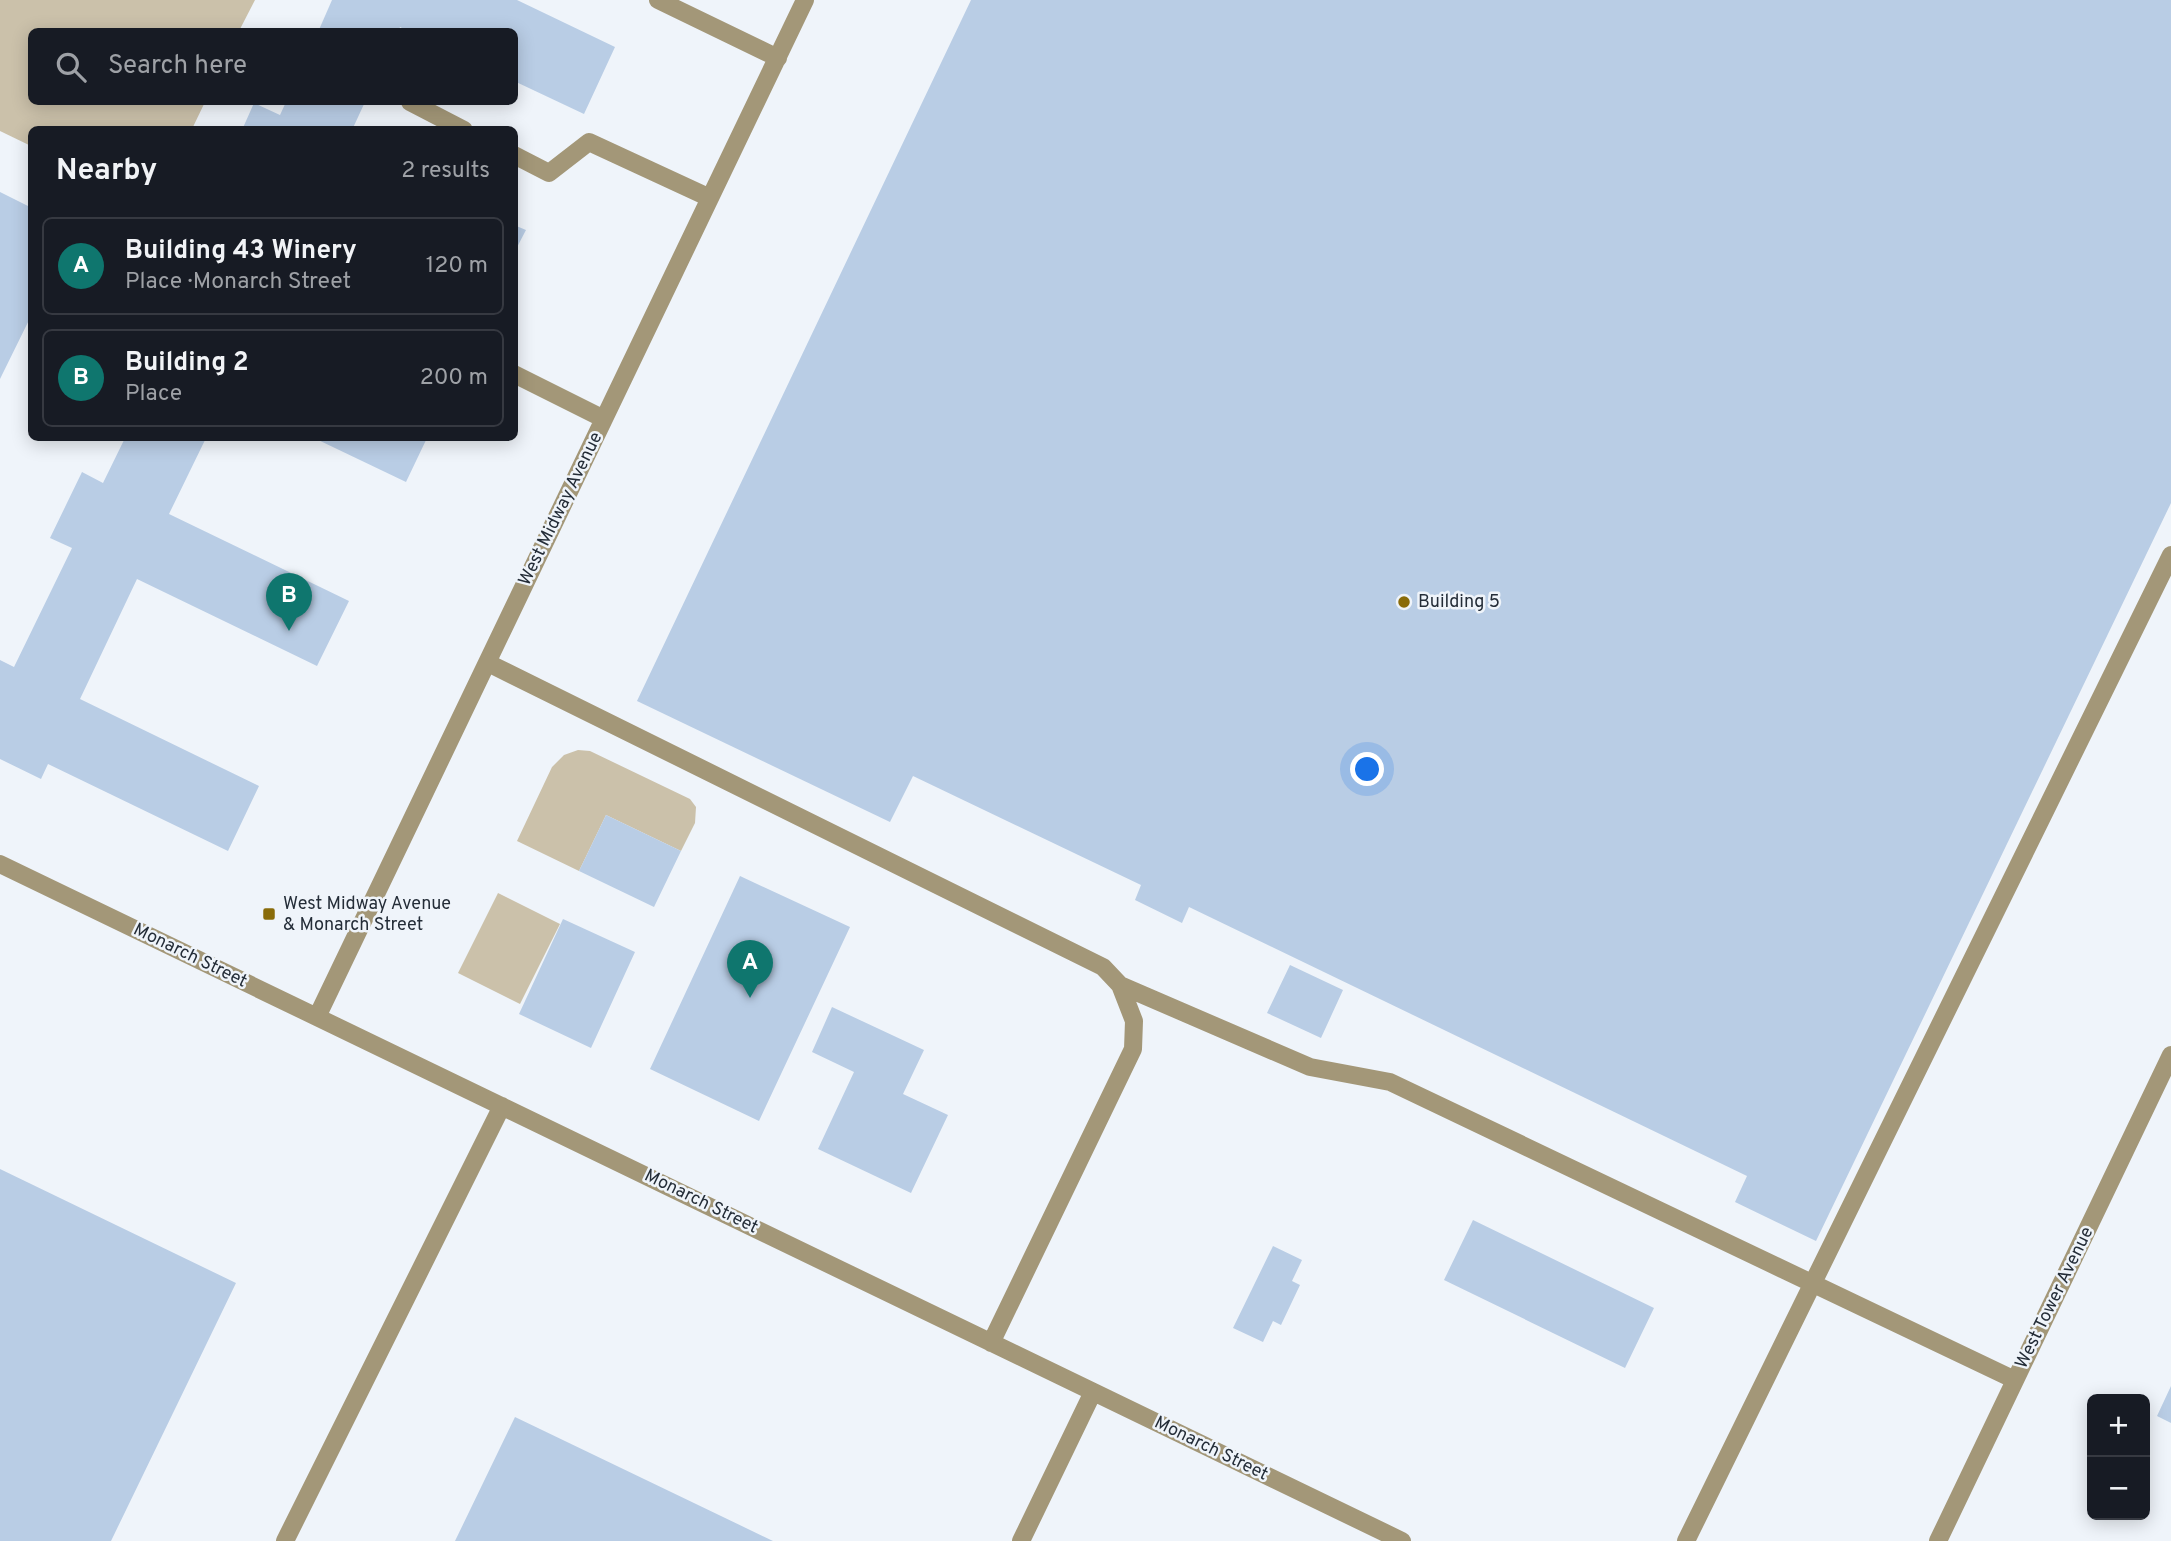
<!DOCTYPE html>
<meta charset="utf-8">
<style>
:root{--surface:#171b24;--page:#242831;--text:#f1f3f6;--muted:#9ea1a6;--line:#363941;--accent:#0f766e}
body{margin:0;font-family:Overpass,sans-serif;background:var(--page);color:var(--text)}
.controls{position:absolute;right:21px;bottom:21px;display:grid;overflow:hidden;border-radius:10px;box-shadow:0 4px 18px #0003}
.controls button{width:63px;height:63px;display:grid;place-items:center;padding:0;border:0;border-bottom:2px solid var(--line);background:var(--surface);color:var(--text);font:35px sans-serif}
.you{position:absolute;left:1368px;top:770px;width:24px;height:24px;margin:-18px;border:5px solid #fff;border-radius:50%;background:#1a73e8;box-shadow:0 0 0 10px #1a73e833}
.badge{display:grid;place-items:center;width:46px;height:46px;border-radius:50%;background:var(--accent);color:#fff;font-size:23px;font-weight:700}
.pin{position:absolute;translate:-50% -58px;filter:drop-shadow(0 2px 4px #0008)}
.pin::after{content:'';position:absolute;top:37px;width:24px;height:21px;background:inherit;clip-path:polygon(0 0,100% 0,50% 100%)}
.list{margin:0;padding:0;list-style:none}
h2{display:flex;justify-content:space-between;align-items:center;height:91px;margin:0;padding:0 28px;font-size:30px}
h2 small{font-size:23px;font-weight:400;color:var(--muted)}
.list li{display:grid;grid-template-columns:46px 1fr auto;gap:21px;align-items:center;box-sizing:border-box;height:98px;margin:0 14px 14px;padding:0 14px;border:2px solid var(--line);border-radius:10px}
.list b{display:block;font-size:26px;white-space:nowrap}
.list p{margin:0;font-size:23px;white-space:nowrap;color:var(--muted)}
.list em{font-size:23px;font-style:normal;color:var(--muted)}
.icon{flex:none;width:38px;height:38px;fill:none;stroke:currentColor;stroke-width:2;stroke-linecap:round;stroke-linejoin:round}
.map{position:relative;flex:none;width:2171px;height:1541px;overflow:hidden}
.search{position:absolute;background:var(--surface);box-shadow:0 4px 18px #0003;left:28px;top:28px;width:490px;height:77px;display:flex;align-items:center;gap:18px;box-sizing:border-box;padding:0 24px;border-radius:10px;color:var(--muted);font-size:26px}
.panel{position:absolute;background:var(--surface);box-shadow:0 4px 18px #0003;left:28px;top:126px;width:490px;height:315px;border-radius:10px}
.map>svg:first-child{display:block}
.green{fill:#cbc1aa}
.building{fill:#b9cde5}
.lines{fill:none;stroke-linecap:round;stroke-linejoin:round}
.minor{stroke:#a39778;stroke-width:18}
.poi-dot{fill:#896b09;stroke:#eff4fa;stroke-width:2.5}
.labels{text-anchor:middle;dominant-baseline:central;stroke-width:5;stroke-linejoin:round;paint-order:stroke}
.street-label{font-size:18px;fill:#242d38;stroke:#eff4fa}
.poi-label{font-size:18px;fill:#242d38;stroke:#eff4fa;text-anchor:start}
</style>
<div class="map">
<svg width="2171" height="1541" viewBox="0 0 2171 1541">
<rect width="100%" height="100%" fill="#eff4fa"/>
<path class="green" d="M0,0h255l-16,31 -207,1v70h173l-13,27 -160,1 -1,16 -31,-15z
M578,750l12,1 100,48 6,8 -1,16 -14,28 -75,-36 -27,56 -62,-30 35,-74 12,-12z
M498,893l62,31 -40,80 -62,-31z"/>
<path class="building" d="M332,0h185l98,47 -31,67 -70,-33v-49h-104l-10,-5 -2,5h-80z
M971,0h1200v503l-355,738 -81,-39 12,-26 -558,-269 -7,16 -47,-23 6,-15 -228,-109 -23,46 -253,-121z
M286,102h79l-13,28h-110l12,-27 26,12z
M0,192l32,16v106l-32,65z
M514,225l12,5 -12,23z
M125,438h81l-37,76 180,87 -32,65 -180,-87 -57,120 179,87 -31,65 -180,-87 -7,15 -41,-20v-99l14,7 58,-119 -22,-10 32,-66 21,11z
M314,438h113l-21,44z
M606,815l75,36 -27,56 -75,-36z
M740,876l110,51 -91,194 -109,-52z
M563,919l72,33 -44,96 -72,-34z
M1290,965l53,25 -22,48 -54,-25z
M832,1007l92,43 -21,44 45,21 -37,78 -93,-44 36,-77 -42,-20z
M0,1169l236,114 -125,258h-111z
M1473,1220l181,88 -29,60 -181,-88z
M1273,1246l29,14 -10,21 8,4 -19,40 -8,-4 -10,21 -30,-14z
M2171,1386v37l-14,-7z
M515,1417l258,124h-318z"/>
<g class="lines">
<path class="minor" d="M658,0l120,58
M410,102l54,28
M514,155l35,18 40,-31 121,56
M514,374l90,45
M488,663l615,304 17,18 14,36 -1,28 -142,294
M0,864l1402,677
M1120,985l190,82 80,15 625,298
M317,1017l488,-1017
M285,1541l217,-435
M1021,1541l72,-149
M1686,1541l485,-986
M1938,1541l233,-486"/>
</g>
<g class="poi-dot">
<circle cx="1404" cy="602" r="7"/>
<rect x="262" y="907" width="14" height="14" rx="3.5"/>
</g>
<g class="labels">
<g class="street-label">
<text transform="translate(561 509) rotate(-64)">West Midway Avenue</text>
<text transform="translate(190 956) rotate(26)">Monarch Street</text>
<text transform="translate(701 1202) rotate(26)">Monarch Street</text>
<text transform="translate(2055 1298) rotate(-64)">West Tower Avenue</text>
<text transform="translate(1211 1449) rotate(26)">Monarch Street</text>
</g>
<g class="poi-label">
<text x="1418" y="602">Building 5</text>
<text x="283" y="904">West Midway Avenue<tspan x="283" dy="21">&amp; Monarch Street</tspan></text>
</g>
</g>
</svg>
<div class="controls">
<button>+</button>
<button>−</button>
</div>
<div class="you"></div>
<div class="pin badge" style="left:750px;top:998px">A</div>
<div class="pin badge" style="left:289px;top:631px">B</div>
<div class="search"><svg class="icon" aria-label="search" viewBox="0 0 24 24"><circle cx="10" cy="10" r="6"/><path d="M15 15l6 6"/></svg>Search here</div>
<section class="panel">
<h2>Nearby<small>2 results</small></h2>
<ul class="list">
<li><span class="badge">A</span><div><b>Building 43 Winery</b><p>Place · Monarch Street</p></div><em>120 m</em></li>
<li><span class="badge">B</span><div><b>Building 2</b><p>Place</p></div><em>200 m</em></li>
</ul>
</section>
</div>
